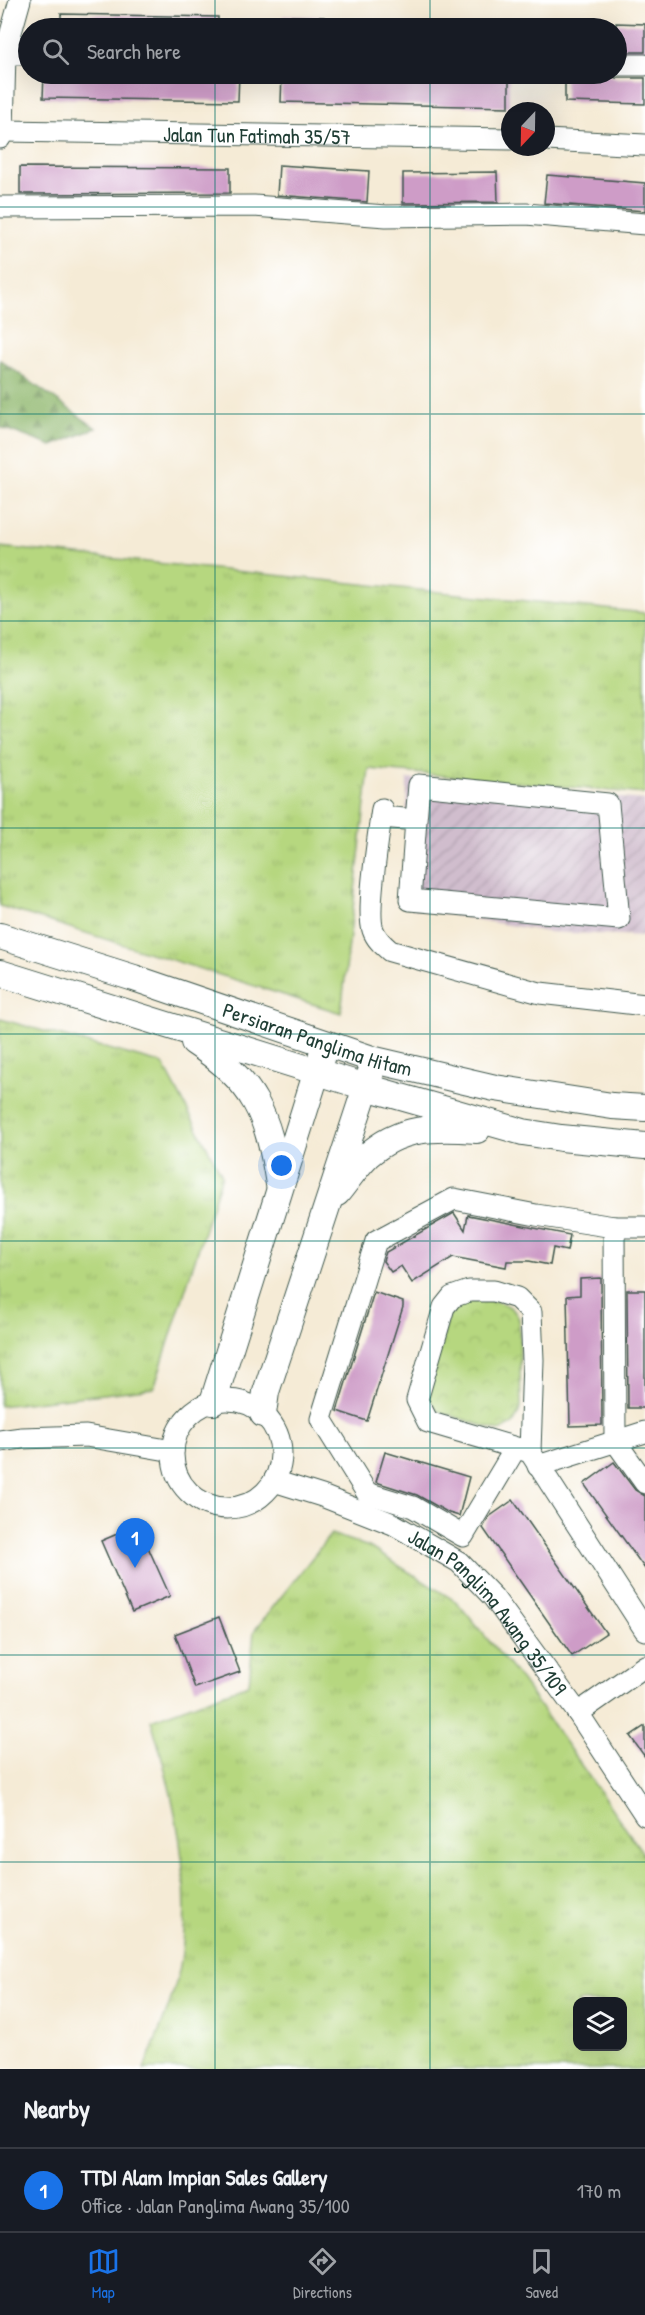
<!DOCTYPE html>
<meta charset="utf-8">
<style>
:root{--surface:#171b24;--page:#242831;--text:#f1f3f6;--muted:#9ea1a6;--line:#363941;--accent:#1a73e8}
body{margin:0;font-family:"Patrick Hand",sans-serif;background:var(--page);color:var(--text)}
.controls{position:absolute;right:18px;bottom:18px;display:grid;overflow:hidden;border-radius:12px;box-shadow:0 6px 24px #0002}
.controls button{width:54px;height:54px;display:grid;place-items:center;padding:0;border:0;border-bottom:2px solid var(--line);background:var(--surface);color:var(--text);font:30px sans-serif}
.compass{position:absolute;left:501px;top:102px;width:54px;height:54px;border-radius:50%;background:var(--surface);box-shadow:0 6px 24px #0002;rotate:202deg}
.you{position:absolute;left:282px;top:1166px;width:21px;height:21px;margin:-15px;border:4px solid #fff;border-radius:50%;background:#1a73e8;box-shadow:0 0 0 9px #1a73e833}
.badge{display:grid;place-items:center;width:39px;height:39px;border-radius:50%;background:var(--accent);color:#fff;font-size:20px;font-weight:700}
.pin{position:absolute;translate:-50% -50px;filter:drop-shadow(0 2px 3px #0008)}
.pin::after{content:'';position:absolute;top:32px;width:21px;height:18px;background:inherit;clip-path:polygon(0 0,100% 0,50% 100%)}
.list{margin:0;padding:0;list-style:none}
h2{display:flex;justify-content:space-between;align-items:center;height:78px;margin:0;padding:0 24px;font-size:26px}
h2 small{font-size:20px;font-weight:400;color:var(--muted)}
.list li{display:grid;grid-template-columns:39px 1fr auto;gap:18px;align-items:center;box-sizing:border-box;height:84px;padding:0 24px;border-top:2px solid var(--line)}
.list b{display:block;font-size:22px;white-space:nowrap}
.list p{margin:0;font-size:20px;white-space:nowrap;color:var(--muted)}
.list em{font-size:20px;font-style:normal;color:var(--muted)}
.icon{flex:none;width:33px;height:33px;fill:none;stroke:currentColor;stroke-width:2;stroke-linecap:round;stroke-linejoin:round}
.map{position:relative;flex:none;width:645px;height:2069px;overflow:hidden}
.search{position:absolute;background:var(--surface);box-shadow:0 6px 24px #0002;left:18px;right:18px;top:18px;height:66px;display:flex;align-items:center;gap:15px;box-sizing:border-box;padding:0 21px;border-radius:33px;color:var(--muted);font-size:22px}
.sheet{height:162px;background:var(--surface)}
nav{display:flex;justify-content:space-around;align-items:center;box-sizing:border-box;height:84px;border-top:2px solid var(--line);background:var(--surface);font-size:16px;color:var(--muted)}
nav a{display:grid;justify-items:center;gap:3px}
nav .on{color:var(--accent)}
.map>svg:first-child{display:block}
.industrial{fill:url(#industrial-furrows)}
.grass{fill:url(#grass-tufts);stroke:#6a8a5a;stroke-width:1.5;fill-rule:evenodd}
.forest{fill:url(#forest-firs);stroke:#587a51;stroke-width:1.5}
.park{fill:url(#park-crowns);stroke:#6a8a5a;stroke-width:1.5}
.building{fill:#ce9cc7}
.lines{fill:none;stroke-linecap:round;stroke-linejoin:round}
.minor-casing{stroke:#3f574c;stroke-width:23}
.major-casing{stroke:#3f574c;stroke-width:28}
.minor{stroke:#fff;stroke-width:21}
.major{stroke:#fff;stroke-width:26}
.grid{fill:none;stroke:#0f766e;stroke-width:1.5;stroke-opacity:0.55}
.labels{text-anchor:middle;dominant-baseline:central;stroke-width:4.5;stroke-linejoin:round;paint-order:stroke}
.street-label{font-size:21px;fill:#1f3d34;stroke:#fff}
</style>
<div class="map">
<svg width="645" height="2069" viewBox="0 0 645 2069">
<defs>
<pattern id="industrial-furrows" width="10" height="10" patternUnits="userSpaceOnUse" patternTransform="scale(1.5)"><rect width="10" height="10" fill="#d0bdcd"/><path d="M-1 1l2-2M0 10L10 0M9 11l2-2" fill="none" stroke="#b2a3b1"/></pattern>
<pattern id="grass-tufts" width="24" height="20" patternUnits="userSpaceOnUse" patternTransform="scale(1.5)"><rect width="24" height="20" fill="#b6d77f"/><path d="M3 7l-1-3M5 7V3M7 7l1-3M15 17l-1-3M17 17v-4M19 17l1-3" fill="none" stroke="#9cb96e"/></pattern>
<pattern id="forest-firs" width="22" height="20" patternUnits="userSpaceOnUse" patternTransform="scale(1.5)"><rect width="22" height="20" fill="#90b86e"/><path d="M5 1l3.5 6h-7zM16 11l3.5 6h-7z" fill="#75975b"/></pattern>
<pattern id="park-crowns" width="20" height="18" patternUnits="userSpaceOnUse" patternTransform="scale(1.5)"><rect width="20" height="18" fill="#b6d77f"/><path d="M2 6a3 3 0 1 1 6 0M12 15a3 3 0 1 1 6 0" fill="none" stroke="#9cb96e"/></pattern>
</defs>
<rect width="100%" height="100%" fill="#fff"/>
<filter id="ink" filterUnits="userSpaceOnUse"><feTurbulence type="fractalNoise" baseFrequency=".0167" numOctaves="2"/><feDisplacementMap in="SourceGraphic" scale="12" xChannelSelector="R" yChannelSelector="G"/><feConvolveMatrix kernelMatrix="1 2 1 2 8 2 1 2 1" color-interpolation-filters="sRGB"/></filter>
<filter id="wash" filterUnits="userSpaceOnUse"><feTurbulence type="fractalNoise" baseFrequency=".008" numOctaves="4" result="noise"/><feDisplacementMap in="SourceGraphic" scale="24" xChannelSelector="R" yChannelSelector="G"/><feGaussianBlur stdDeviation="1.35" result="paint"/><feColorMatrix in="noise" values="0 0 0 0 0 0 0 0 0 0 0 0 0 0 0 0 0 1.4 0 .05"/><feComposite in="paint" operator="in"/></filter>
<g filter="url(#wash)">
<rect width="100%" height="100%" fill="#f5ebd6"/>
<path class="industrial" d="M407,779l238,21v136l-98,-4 -141,-25z"/>
<path class="grass" d="M0,547l645,66v181l-276,-25 -28,244 -341,-107z
M0,1019l163,45 59,111 -68,213 -154,18z
M331,1534l38,13 88,55 65,79 123,175v213h-501c13,-33 32,-75 37,-109 12,-82 -6,-161 -30,-240l98,-36 5,-53zM578,2002h44v44h-44z"/>
<path class="forest" d="M0,360l96,68 -44,18 -52,-19z"/>
<path class="park" d="M480,1298c17,4 32,4 39,21l2,89 -8,16 -14,7 -59,-19 -13,-11 22,-87 19,-13z"/>
<g id="blocks">
<path class="building" d="M61,14l157,3v11h-157z
M283,16l41,1v11h-41z
M616,23l29,1v28h-29z
M44,74h195l-1,27 -195,-3z
M282,74h227v33l-228,-5z
M565,74h42l9,4h29v26l-80,-2z
M279,165l90,6 -2,31 -90,-7z
M20,167l210,1v25l-210,1z
M497,172l1,30 -95,1v-30z
M547,175l98,8v28l-101,-8z
M454,1213l11,17 3,-15 102,20 -3,16 -14,-3 -3,17 -21,-4h-22l-1,6 -53,-10 -41,26 -11,-17 -10,6 -8,-11 3,-9z
M601,1278l1,147 -32,1 -3,-130 13,-1v-16z
M627,1290h18v118h-17z
M374,1292l29,10v5l-36,114 -30,-10z
M385,1452l84,25 -10,39 -10,-3 -32,-18 -41,-13z
M614,1462l21,28 10,6v73l-61,-85z
M513,1500l93,133 -34,23 -89,-128 6,-11z
M138,1525l32,71 -38,16 -31,-71z
M219,1617l21,55 -45,16 -20,-54z
M645,1726v31l-15,-21z"/>
</g>
</g>
<g filter="url(#ink)">
<use href="#blocks" fill-opacity="0" stroke="#3f574c" stroke-width="1.5"/>
<g class="lines">
<g class="minor-casing">
<g id="minor">
<path d="M5,54h23"/>
<path d="M616,65h29"/>
<path id="s1" d="M3,131l507,8"/>
<path d="M0,138l3,-7 2,-77 15,-54"/>
<path d="M546,140l99,5"/>
<path d="M0,207l254,-1 132,10 140,-2 119,10"/>
<path d="M382,809c-3,24 -16,102 -9,121 3,9 10,15 17,21l150,42 105,12"/>
<path d="M381,817l35,3 3,-35 189,19 11,115 -209,-19 6,-80"/>
<path d="M614,1227l1,214 30,42"/>
<path d="M469,1291h25l23,7 14,14 2,48 -3,92 -102,-30 -11,-22 27,-93 8,-10z"/>
<circle cx="227" cy="1454" r="54"/>
<path d="M0,1441l22,-3 64,-2 87,15"/>
<path d="M515,1449l-52,87 -50,-29 -46,-14 -46,-74 55,-178 78,-42 82,16 78,12h31"/>
<path d="M530,1452l115,178"/>
<path d="M538,1466l107,-34"/>
<path id="s2" d="M274,1481l48,15 71,28 66,38 34,35 85,116 67,102"/>
<path d="M578,1713l67,-47"/>
</g>
</g>
<g class="major-casing">
<g id="major">
<path id="s3" d="M0,936l134,42 241,82 120,28 117,18 33,2"/>
<path d="M0,973l366,114 157,45 38,6 84,8"/>
<path d="M194,1042c61,40 74,72 85,142"/>
<path d="M337,1193c10,-12 19,-26 30,-37 33,-30 68,-29 110,-26"/>
<path d="M213,1402l109,-347"/>
<path d="M263,1414l3,-22 105,-320"/>
</g>
</g>
<use href="#minor" class="minor"/>
<use href="#major" class="major"/>
</g>
</g>
<path class="grid" d="M215,0v28M430,0v28M215,74v1995M430,74v1995M0,207h645M0,414h645M0,621h645M0,828h645M0,1034h645M0,1241h645M0,1448h645M0,1655h645M0,1862h645"/>
<g class="labels">
<g class="street-label">
<text stroke="none"><textPath href="#s1" startOffset="254">Jalan Tun Fatimah 35/57</textPath></text>
<text stroke="none"><textPath href="#s3" startOffset="334">Persiaran Panglima Hitam</textPath></text>
<text stroke="none"><textPath href="#s2" startOffset="258">Jalan Panglima Awang 35/109</textPath></text>
</g>
</g>
</svg>
<div class="controls">
<button><svg class="icon" aria-label="layers" viewBox="0 0 24 24"><path d="M12 4l9 5-9 5-9-5zM3 14l9 5 9-5"/></svg></button>
</div>
<svg class="compass" viewBox="-18 -18 36 36"><path d="M0-13l5 13h-10z" fill="#e53935"/><path d="M0 13l5-13h-10z" fill="#9ea1a6"/></svg>
<div class="you"></div>
<div class="pin badge" style="left:135px;top:1568px">1</div>
<div class="search"><svg class="icon" aria-label="search" viewBox="0 0 24 24"><circle cx="10" cy="10" r="6"/><path d="M15 15l6 6"/></svg>Search here</div>
</div>
<section class="sheet">
<h2>Nearby<small></small></h2>
<ul class="list">
<li><span class="badge">1</span><div><b>TTDI Alam Impian Sales Gallery</b><p>Office · Jalan Panglima Awang 35/100</p></div><em>170 m</em></li>
</ul>
</section>
<nav>
<a class="on"><svg class="icon" aria-label="map" viewBox="0 0 24 24"><path d="M3 6l6-2 6 2 6-2v14l-6 2-6-2-6 2zM9 4v14M15 6v14"/></svg>Map</a>
<a><svg class="icon" aria-label="directions" viewBox="0 0 24 24"><path d="M12 3l9 9-9 9-9-9zM9 14v-3h6M13 9l2 2-2 2"/></svg>Directions</a>
<a><svg class="icon" aria-label="saved" viewBox="0 0 24 24"><path d="M7 4h10v16l-5-4-5 4z"/></svg>Saved</a>
</nav>
